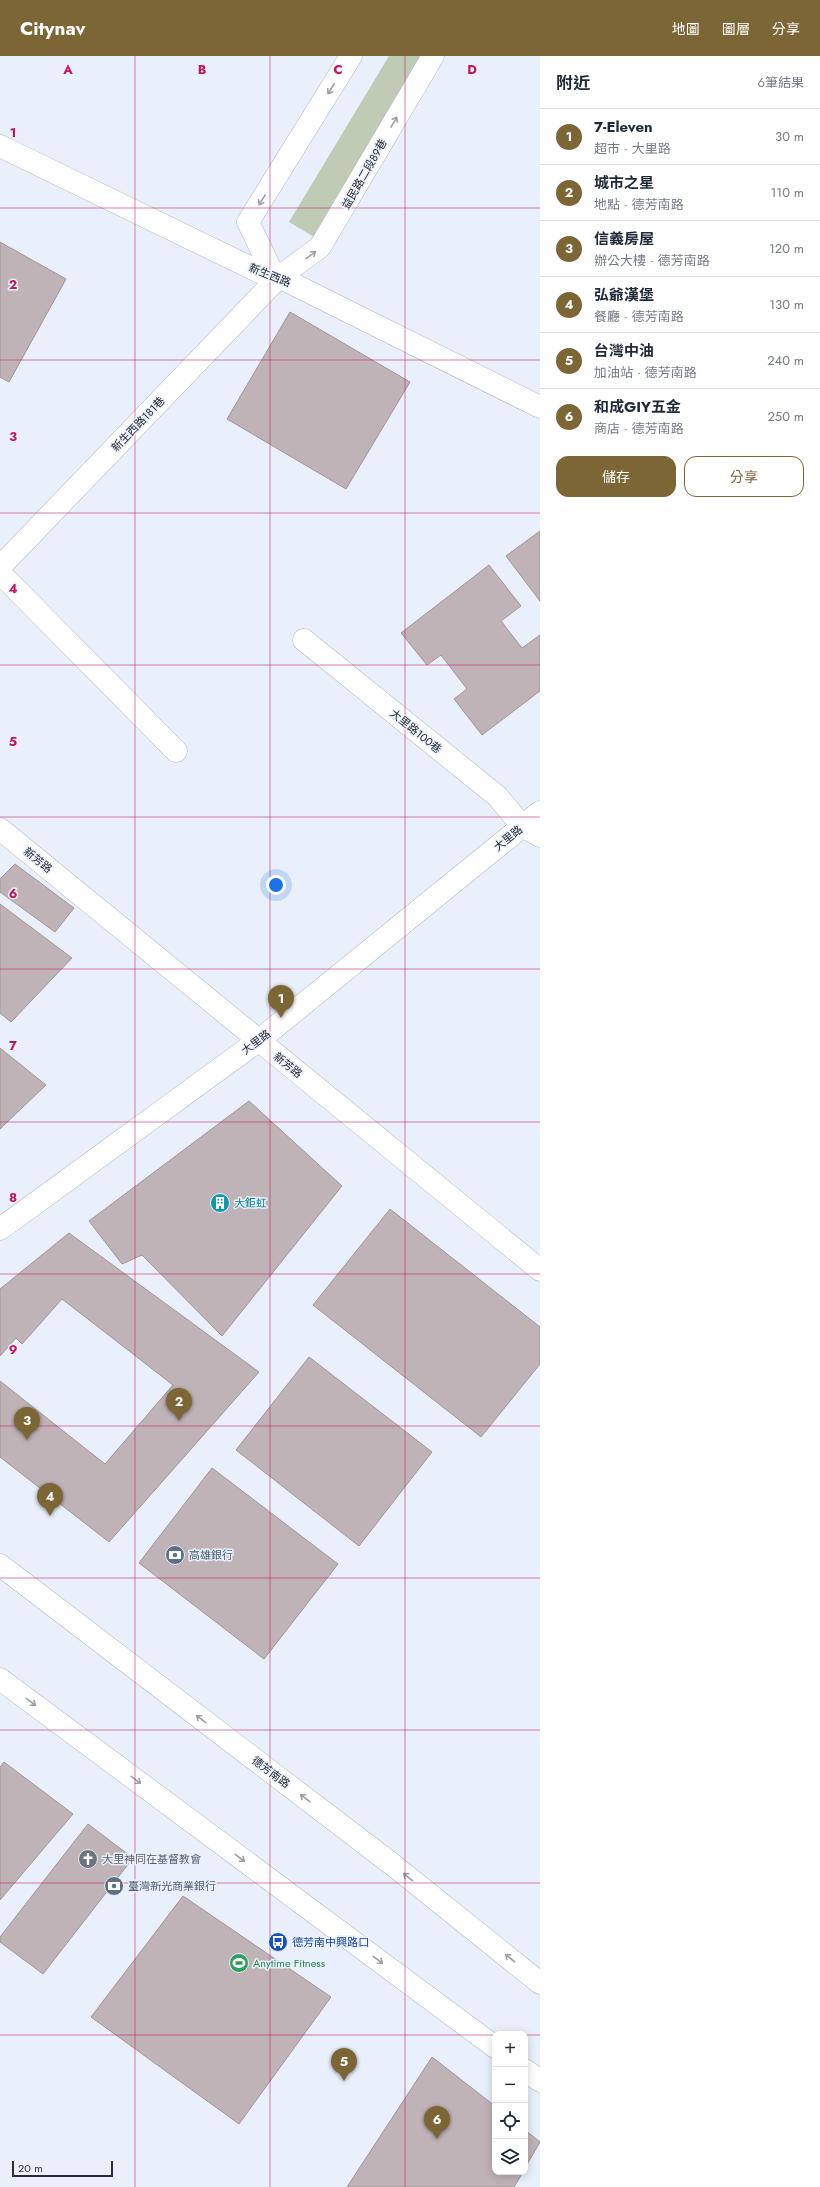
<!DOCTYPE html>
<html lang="zh-TW">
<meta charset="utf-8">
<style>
:root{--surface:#fff;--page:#f2f2f3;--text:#1f2937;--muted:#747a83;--line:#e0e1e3;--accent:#7c6636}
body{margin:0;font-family:Jost,"Noto Sans TC",sans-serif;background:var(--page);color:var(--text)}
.controls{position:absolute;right:12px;bottom:12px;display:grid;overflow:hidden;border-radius:8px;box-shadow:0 2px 10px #0003}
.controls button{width:36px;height:36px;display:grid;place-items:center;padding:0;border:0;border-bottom:1px solid var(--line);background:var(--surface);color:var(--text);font:20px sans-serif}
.scale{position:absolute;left:12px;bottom:10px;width:101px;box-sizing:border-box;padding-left:4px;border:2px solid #292c30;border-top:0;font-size:11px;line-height:14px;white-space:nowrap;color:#292c30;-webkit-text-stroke:3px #e9f0fb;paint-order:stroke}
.you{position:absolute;left:276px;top:829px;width:14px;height:14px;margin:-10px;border:3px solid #fff;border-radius:50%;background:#1a73e8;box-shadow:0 0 0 6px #1a73e833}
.badge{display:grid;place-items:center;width:26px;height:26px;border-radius:50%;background:var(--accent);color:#fff;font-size:13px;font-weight:700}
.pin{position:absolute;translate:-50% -33px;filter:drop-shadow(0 1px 2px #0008)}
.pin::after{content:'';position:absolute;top:21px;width:14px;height:12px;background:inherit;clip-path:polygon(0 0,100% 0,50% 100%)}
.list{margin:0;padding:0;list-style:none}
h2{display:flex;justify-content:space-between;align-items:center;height:52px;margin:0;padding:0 16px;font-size:17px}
h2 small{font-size:13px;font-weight:400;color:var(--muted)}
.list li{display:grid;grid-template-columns:26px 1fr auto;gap:12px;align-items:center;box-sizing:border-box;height:56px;padding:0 16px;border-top:1px solid var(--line)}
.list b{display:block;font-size:15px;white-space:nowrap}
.list p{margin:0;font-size:13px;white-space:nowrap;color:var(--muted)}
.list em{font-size:13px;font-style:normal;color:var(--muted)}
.actions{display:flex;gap:8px;padding:12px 16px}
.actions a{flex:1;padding:9px 0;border:1px solid var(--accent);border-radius:12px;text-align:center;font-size:14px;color:var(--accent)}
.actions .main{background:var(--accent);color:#fff}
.icon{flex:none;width:22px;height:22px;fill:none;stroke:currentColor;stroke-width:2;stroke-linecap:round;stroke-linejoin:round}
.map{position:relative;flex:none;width:540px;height:2131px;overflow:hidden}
header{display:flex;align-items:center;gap:24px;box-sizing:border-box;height:56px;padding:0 20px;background:var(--accent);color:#fff}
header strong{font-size:19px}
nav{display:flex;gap:22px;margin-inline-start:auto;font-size:14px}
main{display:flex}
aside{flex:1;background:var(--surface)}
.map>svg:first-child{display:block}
.green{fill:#bfcbb5}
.building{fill:#c0b3b7;stroke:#a19498}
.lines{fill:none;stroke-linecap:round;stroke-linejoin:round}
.minor-casing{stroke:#afb5c0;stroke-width:23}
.minor{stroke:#fff;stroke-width:22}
.oneway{stroke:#9fa0a2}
.grid{fill:none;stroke:#c2185b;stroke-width:1;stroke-opacity:0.55}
.labels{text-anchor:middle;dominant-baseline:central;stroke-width:3;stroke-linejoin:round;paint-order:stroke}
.street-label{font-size:11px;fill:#292c30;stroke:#e9f0fb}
.culture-label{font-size:11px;fill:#0d838f;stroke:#e9f0fb;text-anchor:start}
.service-label{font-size:11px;fill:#4e5e75;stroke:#e9f0fb;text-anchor:start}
.worship-label{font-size:11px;fill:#5b616d;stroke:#e9f0fb;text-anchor:start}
.transit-label{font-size:11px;fill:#164399;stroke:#e9f0fb;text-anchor:start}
.leisure-label{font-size:11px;fill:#27864d;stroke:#e9f0fb;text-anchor:start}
.grid-label{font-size:13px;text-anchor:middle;font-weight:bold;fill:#c2185b;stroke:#e9f0fb;stroke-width:3;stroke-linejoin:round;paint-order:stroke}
</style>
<header>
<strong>Citynav</strong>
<nav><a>地圖</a><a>圖層</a><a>分享</a></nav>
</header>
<main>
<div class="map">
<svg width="540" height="2131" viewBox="0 0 540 2131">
<rect width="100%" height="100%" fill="#e9f0fb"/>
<path class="green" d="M389,0h42l-110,185 -32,-19z"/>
<path class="building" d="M0,186l66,37 -57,103 -9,-5z
M290,256l120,70 -64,107 -119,-70z
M540,475v70l-34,-45z
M489,509l32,41 -20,15 21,27 18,-13v56l-58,44 -28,-36 13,-10 -26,-34 -14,10 -26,-32z
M15,808l59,44 -19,24 -55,-40v-13z
M0,848l72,54 -61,64 -11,-9z
M0,992l46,37 -46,44z
M249,1045l93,85 -120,150 -80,-81 -20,9 -33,-43z
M390,1153l150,118v37l-59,73 -168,-132z
M69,1177l190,139 -150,170 -109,-85v-76l105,83 68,-79 -111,-86 -40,45 -6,-6 -16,18v-67z
M309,1301l123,95 -73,94 -123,-96z
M212,1412l126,96 -74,95 -125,-96z
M4,1706l69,52 -73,86v-133z
M88,1768l45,34 -90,116 -43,-32v-5z
M183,1840l148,101 -92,127 -148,-107z
M432,2001l63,49v66h28l-9,15h-167z
M525,2074l15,12 -15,26z"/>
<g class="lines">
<g class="minor-casing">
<path id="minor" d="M0,90l276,134 3,-3 261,130
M279,221l41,-30 113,-191
M0,511l276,-287 -28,-58 103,-166
M0,517l176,178
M304,584l193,156 25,30 18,10
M0,773l540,441
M0,1173l258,-188 282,-229
M0,1509l393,300 147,118
M0,1623l495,368
M525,2014l15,11"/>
</g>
<use href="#minor" class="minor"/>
</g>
<defs><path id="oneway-shaft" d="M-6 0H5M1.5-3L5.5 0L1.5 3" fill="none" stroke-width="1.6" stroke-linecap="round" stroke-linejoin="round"/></defs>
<g class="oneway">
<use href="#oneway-shaft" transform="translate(331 33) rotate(122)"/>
<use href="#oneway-shaft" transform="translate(394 66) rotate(-60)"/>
<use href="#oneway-shaft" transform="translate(262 144) rotate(122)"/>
<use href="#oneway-shaft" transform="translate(311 199) rotate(-36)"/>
<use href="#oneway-shaft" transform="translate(31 1646) rotate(37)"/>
<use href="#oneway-shaft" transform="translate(201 1663) rotate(-143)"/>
<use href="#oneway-shaft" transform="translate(136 1724) rotate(37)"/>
<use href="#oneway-shaft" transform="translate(305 1742) rotate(-143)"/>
<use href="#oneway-shaft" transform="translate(240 1802) rotate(37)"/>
<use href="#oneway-shaft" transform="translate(408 1821) rotate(-141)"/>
<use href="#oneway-shaft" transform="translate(510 1902) rotate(-141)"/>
<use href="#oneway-shaft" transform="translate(378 1904) rotate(37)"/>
</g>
<path class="grid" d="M135,0v2131M270,0v2131M405,0v2131M0,152h540M0,304h540M0,457h540M0,609h540M0,761h540M0,913h540M0,1066h540M0,1218h540M0,1370h540M0,1522h540M0,1674h540M0,1827h540M0,1979h495M525,1979h15"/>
<defs>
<g id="building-disc" transform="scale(1)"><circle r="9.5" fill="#0f9aa8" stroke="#e9f0fb"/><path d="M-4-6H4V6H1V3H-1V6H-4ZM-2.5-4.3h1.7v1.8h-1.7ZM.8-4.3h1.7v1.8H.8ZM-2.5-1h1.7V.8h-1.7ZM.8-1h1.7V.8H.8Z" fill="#fff"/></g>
<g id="bank-disc" transform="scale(1)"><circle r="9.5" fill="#5c6f8a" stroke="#e9f0fb"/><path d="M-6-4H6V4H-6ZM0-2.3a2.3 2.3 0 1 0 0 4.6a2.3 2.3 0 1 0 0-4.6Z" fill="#fff"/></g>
<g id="church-disc" transform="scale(1)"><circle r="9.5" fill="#6b7280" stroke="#e9f0fb"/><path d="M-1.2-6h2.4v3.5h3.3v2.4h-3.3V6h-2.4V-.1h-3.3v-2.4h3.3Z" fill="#fff"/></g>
<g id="bus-disc" transform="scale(1)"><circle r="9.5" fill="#1a4fb4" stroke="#e9f0fb"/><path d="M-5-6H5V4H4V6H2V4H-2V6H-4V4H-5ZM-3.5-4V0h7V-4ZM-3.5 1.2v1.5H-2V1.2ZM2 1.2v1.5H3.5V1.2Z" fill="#fff"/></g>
<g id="stadium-disc" transform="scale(1)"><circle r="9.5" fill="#2e9e5b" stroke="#e9f0fb"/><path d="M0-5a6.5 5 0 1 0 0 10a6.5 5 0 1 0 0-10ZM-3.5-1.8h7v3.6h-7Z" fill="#fff"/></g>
</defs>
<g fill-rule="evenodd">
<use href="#building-disc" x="220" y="1147"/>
<use href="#bank-disc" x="175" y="1499"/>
<use href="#church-disc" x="88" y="1803"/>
<use href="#bank-disc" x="114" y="1830"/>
<use href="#bus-disc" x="278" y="1886"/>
<use href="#stadium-disc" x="239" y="1907"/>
</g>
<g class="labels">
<g class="street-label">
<text transform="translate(364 118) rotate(-60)">益民路二段89巷</text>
<text transform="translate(270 219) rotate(22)">新生西路</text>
<text transform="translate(138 368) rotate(-46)">新生西路181巷</text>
<text transform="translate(416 675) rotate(39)">大里路100巷</text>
<text transform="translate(508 782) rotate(-39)">大里路</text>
<text transform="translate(38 804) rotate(39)">新芳路</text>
<text transform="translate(256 986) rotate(-37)">大里路</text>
<text transform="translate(288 1009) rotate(39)">新芳路</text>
<text transform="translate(271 1716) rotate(37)">德芳南路</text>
</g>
<g class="culture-label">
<text x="234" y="1147">大鉅虹</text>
</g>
<g class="service-label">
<text x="189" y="1499">高雄銀行</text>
<text x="128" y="1830">臺灣新光商業銀行</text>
</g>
<g class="worship-label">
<text x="102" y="1803">大里神同在基督教會</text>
</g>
<g class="transit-label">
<text x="292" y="1886">德芳南中興路口</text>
</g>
<g class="leisure-label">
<text x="253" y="1907">Anytime Fitness</text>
</g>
</g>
<g class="grid-label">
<text x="68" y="18">A</text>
<text x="202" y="18">B</text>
<text x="338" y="18">C</text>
<text x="472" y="18">D</text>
<text x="13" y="81">1</text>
<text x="13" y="233">2</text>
<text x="13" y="385">3</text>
<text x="13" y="537">4</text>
<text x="13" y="690">5</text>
<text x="13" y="842">6</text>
<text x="13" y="994">7</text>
<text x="13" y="1146">8</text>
<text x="13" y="1298">9</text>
</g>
</svg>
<div class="controls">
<button>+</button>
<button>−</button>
<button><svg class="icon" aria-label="locate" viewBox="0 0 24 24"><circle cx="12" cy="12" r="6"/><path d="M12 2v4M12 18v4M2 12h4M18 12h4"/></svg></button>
<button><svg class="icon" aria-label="layers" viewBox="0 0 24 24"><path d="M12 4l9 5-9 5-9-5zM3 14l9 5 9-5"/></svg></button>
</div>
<div class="scale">20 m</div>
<div class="you"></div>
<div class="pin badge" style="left:281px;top:962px">1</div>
<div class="pin badge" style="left:179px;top:1365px">2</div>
<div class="pin badge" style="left:27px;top:1384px">3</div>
<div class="pin badge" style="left:50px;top:1460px">4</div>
<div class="pin badge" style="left:344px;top:2025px">5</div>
<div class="pin badge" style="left:437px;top:2083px">6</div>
</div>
<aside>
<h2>附近<small>6筆結果</small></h2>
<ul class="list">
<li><span class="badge">1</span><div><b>7-Eleven</b><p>超市 · 大里路</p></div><em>30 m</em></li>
<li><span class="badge">2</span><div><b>城市之星</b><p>地點 · 德芳南路</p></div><em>110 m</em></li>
<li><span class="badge">3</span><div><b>信義房屋</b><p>辦公大樓 · 德芳南路</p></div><em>120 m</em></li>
<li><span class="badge">4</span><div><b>弘爺漢堡</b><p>餐廳 · 德芳南路</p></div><em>130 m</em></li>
<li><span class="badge">5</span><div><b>台灣中油</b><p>加油站 · 德芳南路</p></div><em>240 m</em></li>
<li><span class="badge">6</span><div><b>和成GIY五金</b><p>商店 · 德芳南路</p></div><em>250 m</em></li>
</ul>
<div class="actions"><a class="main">儲存</a><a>分享</a></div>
</aside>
</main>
